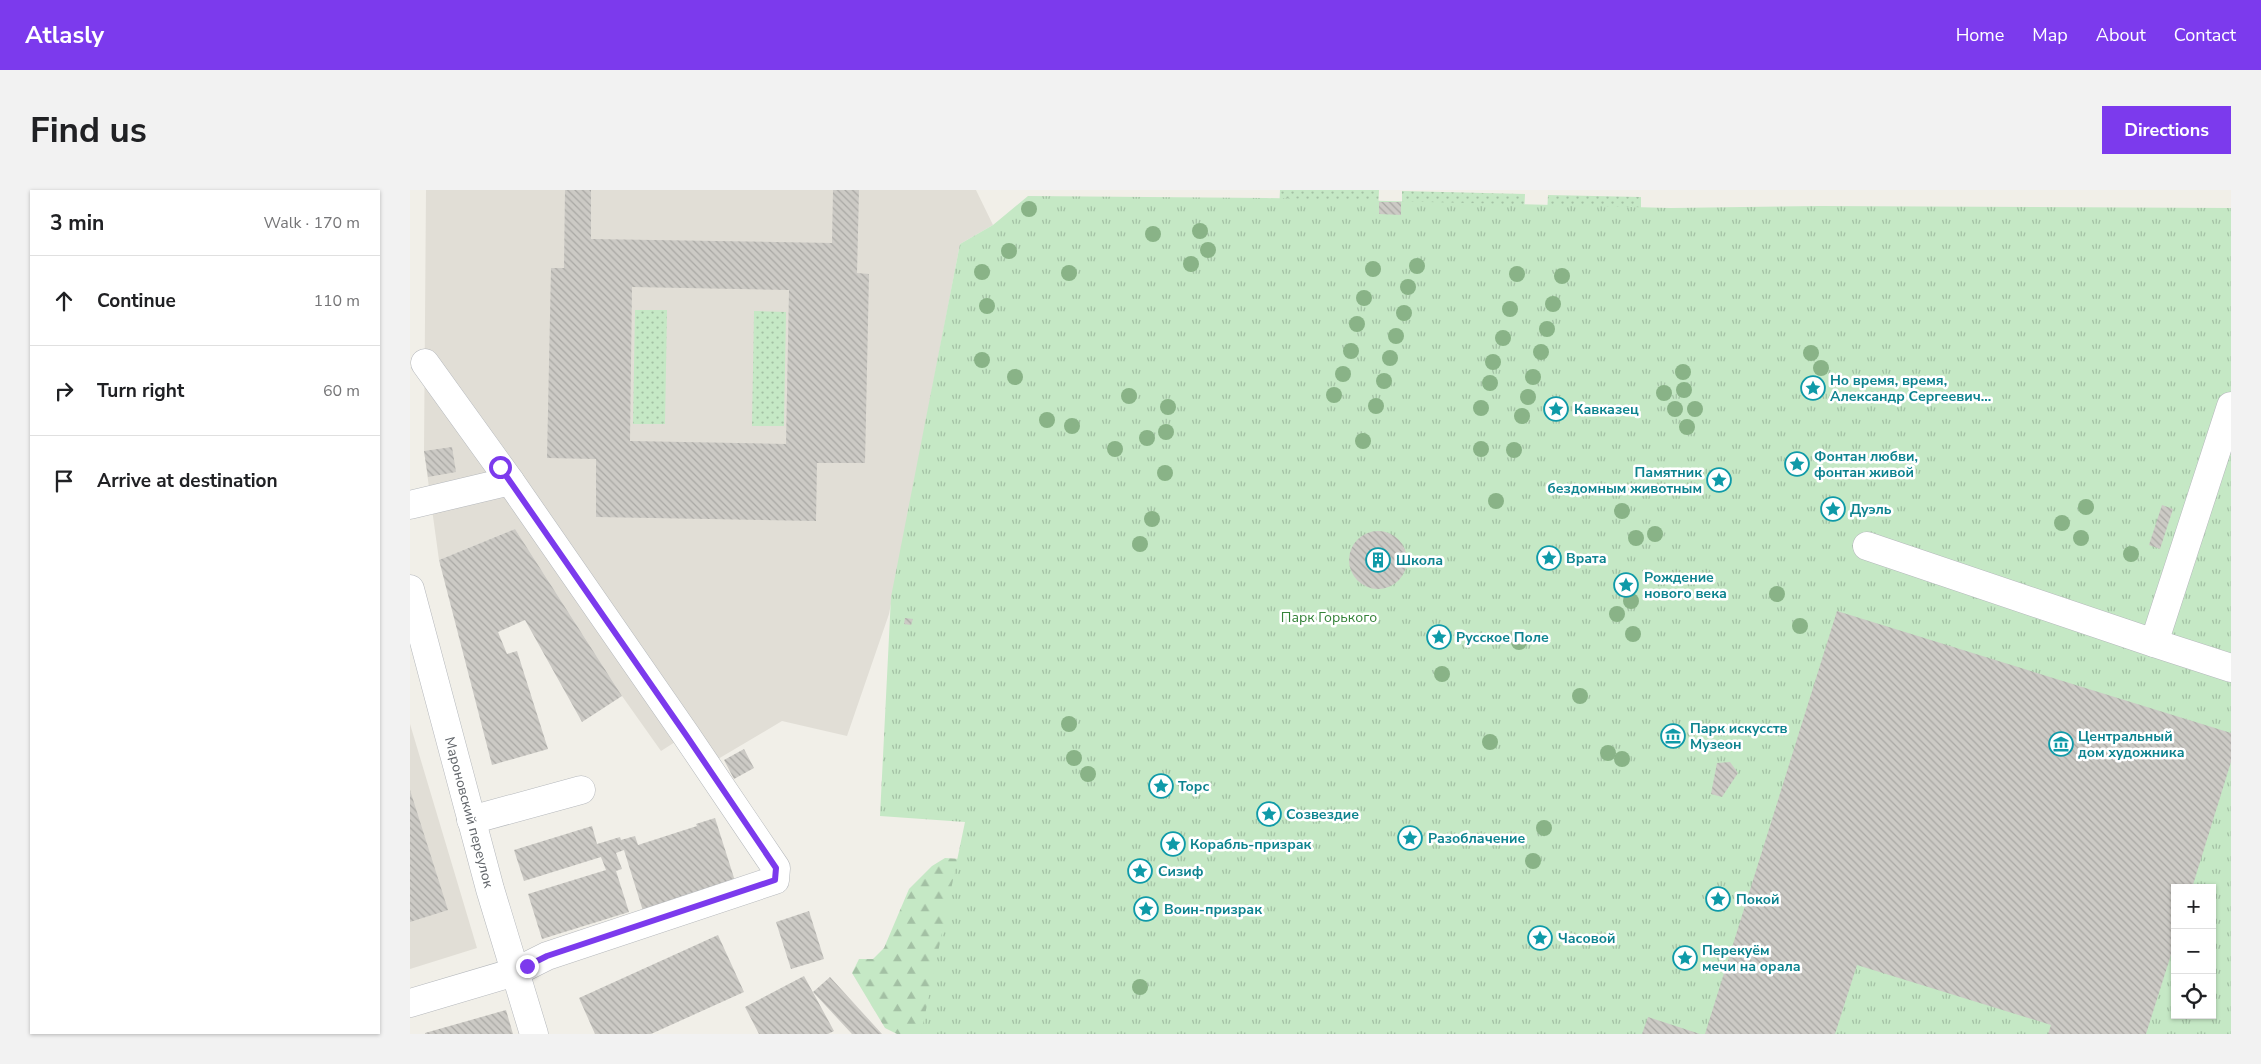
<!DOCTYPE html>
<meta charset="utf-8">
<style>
:root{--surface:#fff;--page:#f2f2f2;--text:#202124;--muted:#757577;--line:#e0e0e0;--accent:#7c3aed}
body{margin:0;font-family:"Nunito Sans",sans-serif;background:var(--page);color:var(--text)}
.controls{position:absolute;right:15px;bottom:15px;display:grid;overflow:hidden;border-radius:0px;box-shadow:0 1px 4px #0004}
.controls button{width:45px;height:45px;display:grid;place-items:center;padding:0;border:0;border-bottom:1px solid var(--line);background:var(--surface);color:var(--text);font:25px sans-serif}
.stop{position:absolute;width:15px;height:15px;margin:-11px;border:4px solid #7c3aed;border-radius:50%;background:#fff}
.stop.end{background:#7c3aed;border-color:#fff;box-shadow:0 1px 5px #0008}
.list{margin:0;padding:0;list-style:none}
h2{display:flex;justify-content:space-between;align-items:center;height:65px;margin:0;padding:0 20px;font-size:21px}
h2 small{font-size:16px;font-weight:400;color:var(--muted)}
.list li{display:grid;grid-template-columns:32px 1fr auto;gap:15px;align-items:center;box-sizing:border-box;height:90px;padding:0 20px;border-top:1px solid var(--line)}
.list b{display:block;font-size:19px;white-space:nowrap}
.list em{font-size:16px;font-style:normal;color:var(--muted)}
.icon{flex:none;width:28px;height:28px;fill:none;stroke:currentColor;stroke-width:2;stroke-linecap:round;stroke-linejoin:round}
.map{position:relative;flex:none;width:1821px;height:844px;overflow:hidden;border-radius:0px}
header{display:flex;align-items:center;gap:30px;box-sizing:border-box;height:70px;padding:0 25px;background:var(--accent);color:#fff}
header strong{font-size:24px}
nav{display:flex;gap:28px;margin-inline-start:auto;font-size:18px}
.intro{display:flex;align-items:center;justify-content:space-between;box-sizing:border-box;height:120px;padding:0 30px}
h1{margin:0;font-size:35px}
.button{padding:12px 22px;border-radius:0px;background:var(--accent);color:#fff;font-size:18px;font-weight:700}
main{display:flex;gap:30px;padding:0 30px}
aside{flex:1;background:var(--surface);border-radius:0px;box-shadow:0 1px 4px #0004}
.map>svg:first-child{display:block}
.education{fill:#e1ded6}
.grass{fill:url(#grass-dots)}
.forest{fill:url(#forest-firs)}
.park{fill:url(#park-tufts);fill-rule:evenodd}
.building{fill:url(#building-back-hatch);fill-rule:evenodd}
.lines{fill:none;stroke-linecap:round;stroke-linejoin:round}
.minor-casing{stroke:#b5b8bc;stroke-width:29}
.minor{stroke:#fff;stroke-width:28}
.tree{fill:#89b387}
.route{stroke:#7c3aed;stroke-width:6}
.labels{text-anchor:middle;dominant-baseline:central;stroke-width:5;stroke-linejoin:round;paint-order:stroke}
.culture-label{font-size:14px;font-weight:bold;fill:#0d838f;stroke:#fff;text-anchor:start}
.park-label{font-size:14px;fill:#348238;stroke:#fff}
.street-label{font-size:14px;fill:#5f6368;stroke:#fff}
</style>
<header>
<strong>Atlasly</strong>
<nav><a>Home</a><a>Map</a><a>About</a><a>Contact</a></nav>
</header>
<div class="intro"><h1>Find us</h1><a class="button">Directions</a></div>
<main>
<aside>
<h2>3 min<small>Walk · 170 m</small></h2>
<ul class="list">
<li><svg class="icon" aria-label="ahead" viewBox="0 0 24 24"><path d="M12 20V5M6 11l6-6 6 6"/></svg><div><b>Continue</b></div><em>110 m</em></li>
<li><svg class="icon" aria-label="right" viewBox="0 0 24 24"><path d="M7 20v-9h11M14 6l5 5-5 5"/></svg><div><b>Turn right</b></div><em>60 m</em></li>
<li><svg class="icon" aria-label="arrive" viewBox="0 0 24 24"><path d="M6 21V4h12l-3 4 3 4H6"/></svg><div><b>Arrive at destination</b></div></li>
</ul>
</aside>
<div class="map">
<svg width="1821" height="844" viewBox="0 0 1821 844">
<defs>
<pattern id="grass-dots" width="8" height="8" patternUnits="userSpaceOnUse" patternTransform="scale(1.25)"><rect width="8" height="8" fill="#c5e8c5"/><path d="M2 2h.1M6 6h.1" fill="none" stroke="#a3c0a4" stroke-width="1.8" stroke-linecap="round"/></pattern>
<pattern id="forest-firs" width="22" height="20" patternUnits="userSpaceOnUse" patternTransform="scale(1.25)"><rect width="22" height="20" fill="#c5e8c5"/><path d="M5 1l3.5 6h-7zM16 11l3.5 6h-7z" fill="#a3c0a4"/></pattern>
<pattern id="park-tufts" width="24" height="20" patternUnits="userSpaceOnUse" patternTransform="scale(1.25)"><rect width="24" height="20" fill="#c5e8c5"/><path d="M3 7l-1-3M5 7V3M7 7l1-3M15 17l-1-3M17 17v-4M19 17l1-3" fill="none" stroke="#a3c0a4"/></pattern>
<pattern id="building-back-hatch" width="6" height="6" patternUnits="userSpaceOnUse" patternTransform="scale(1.25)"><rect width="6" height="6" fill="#cccac5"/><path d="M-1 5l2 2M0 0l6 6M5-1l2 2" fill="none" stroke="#a9a8a4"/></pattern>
</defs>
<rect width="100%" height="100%" fill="#f1efe8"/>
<path class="education" d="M16,0h550l17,35 -33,19 -71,370 -42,122 -65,-15 -64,38 -21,-31 -36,23 -39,-55 -107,-167 -76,31 -15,-109z
M0,534l67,224 -67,21z"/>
<path class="grass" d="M870,0h99l-1,22 -99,-2z
M992,1l123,3 -1,21 -122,-3z
M1138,5l93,2v21l-94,-3z
M225,120h32l-2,114h-32z
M344,121l32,1 -2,114h-32z"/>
<path class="forest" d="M535,668l16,1 33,175h-97l-12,-6 -33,-55 7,-14h14l11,-11 25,-59 23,-23z"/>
<path class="park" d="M618,6l238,2 405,10 148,-2 412,2v826h-1310l44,-212 -85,-6 11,-219 69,-353 33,-19zM1765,698h37v127h-37z"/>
<path class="building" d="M155,0h26v49l241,4 1,-53h26l-2,83 12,1 -4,189h-48l-1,58 -220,-4v-58l-49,-1 4,-190h13zM222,97l157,3 -3,154 -156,-3z
M969,12h22v13l-22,-1z
M42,257l4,25 -28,5 -4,-26z
M1752,315l11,4 -13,40 -11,-4z
M105,339l107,167 -40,26 -57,-102 -27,12 9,22 10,-3 31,98 -56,16 -53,-205z
M939 370a29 29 0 1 1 58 0a29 29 0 1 1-58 0Z
M1427,421l394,122v29l-39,126h-17v54l-29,92h-98l3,-9 -194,-60 -22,69h-130z
M495,428l8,1 -2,6 -7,-1z
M334,559l10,19 -20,11 -10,-19z
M1320,572l8,11 -16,24 -11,-3 6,-31z
M0,600l38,120 -38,12z
M305,628l20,63 -92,30 -19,-61 -8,3 6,16 -6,2 13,41 -87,27 -14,-45 78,-24 -5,-13 -77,24 -10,-31 78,-24 5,18 23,-7 1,3 14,-4 3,9 59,-19 -1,-2z
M399,721l15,48 -33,10 -15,-47z
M308,745l26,57 -93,42h-56l-16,-36z
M394,786l30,55 -6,3h-69l-14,-27z
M420,787l52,57h-30l-39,-42z
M96,820l7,24h-88v-1z
M1238,827l52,17h-58z"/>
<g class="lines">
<g class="minor-casing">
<g id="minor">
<path d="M15,173l85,118"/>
<path d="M0,315l100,-24 176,254 90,133 -1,12 -228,76 -32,16 -105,31"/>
<path d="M1457,356l287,97 77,-237"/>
<path id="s1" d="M0,399l80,300 44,145"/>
<path d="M1744,453l77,25"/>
<path d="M61,630l110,-30"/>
</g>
</g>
<use href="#minor" class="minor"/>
</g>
<g class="tree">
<circle cx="619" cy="19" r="8"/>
<circle cx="790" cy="41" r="8"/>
<circle cx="743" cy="44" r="8"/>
<circle cx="798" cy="60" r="8"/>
<circle cx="599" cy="61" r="8"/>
<circle cx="781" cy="74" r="8"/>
<circle cx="1007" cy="76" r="8"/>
<circle cx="963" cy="79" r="8"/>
<circle cx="572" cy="82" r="8"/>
<circle cx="659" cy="83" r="8"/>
<circle cx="1107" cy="84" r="8"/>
<circle cx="1152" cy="86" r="8"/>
<circle cx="998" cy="97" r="8"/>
<circle cx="954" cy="108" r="8"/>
<circle cx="1143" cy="114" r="8"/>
<circle cx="577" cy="116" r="8"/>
<circle cx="1100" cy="119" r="8"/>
<circle cx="994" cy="123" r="8"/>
<circle cx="947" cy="134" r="8"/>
<circle cx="1137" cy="139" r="8"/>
<circle cx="986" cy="146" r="8"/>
<circle cx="1093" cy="148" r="8"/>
<circle cx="941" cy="161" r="8"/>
<circle cx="1131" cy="162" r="8"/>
<circle cx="1401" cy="163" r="8"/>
<circle cx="980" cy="168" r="8"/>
<circle cx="572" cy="170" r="8"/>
<circle cx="1083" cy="172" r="8"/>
<circle cx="1411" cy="178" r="8"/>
<circle cx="1273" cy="182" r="8"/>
<circle cx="933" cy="184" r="8"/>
<circle cx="605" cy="187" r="8"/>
<circle cx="1123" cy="187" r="8"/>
<circle cx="974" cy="191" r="8"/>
<circle cx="1080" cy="193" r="8"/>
<circle cx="1274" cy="200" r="8"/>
<circle cx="1254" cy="203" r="8"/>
<circle cx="924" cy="205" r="8"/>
<circle cx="719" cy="206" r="8"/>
<circle cx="1118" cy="207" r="8"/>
<circle cx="966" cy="216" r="8"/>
<circle cx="758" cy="217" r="8"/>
<circle cx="1071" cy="218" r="8"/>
<circle cx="1265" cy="219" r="8"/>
<circle cx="1285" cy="219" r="8"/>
<circle cx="1112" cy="226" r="8"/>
<circle cx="637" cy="230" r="8"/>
<circle cx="662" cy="236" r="8"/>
<circle cx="1277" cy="237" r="8"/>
<circle cx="756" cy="242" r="8"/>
<circle cx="737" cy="248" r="8"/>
<circle cx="953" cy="251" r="8"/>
<circle cx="705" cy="259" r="8"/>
<circle cx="1071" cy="259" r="8"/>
<circle cx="1104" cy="260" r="8"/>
<circle cx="755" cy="283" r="8"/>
<circle cx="1086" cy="311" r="8"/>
<circle cx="1676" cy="317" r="8"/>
<circle cx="1212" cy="321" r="8"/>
<circle cx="742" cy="329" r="8"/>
<circle cx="1652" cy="333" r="8"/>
<circle cx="1245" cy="344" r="8"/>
<circle cx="1226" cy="348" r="8"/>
<circle cx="1671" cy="348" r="8"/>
<circle cx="730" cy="354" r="8"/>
<circle cx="1721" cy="364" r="8"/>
<circle cx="1367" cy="404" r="8"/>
<circle cx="1221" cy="411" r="8"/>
<circle cx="1207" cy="424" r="8"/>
<circle cx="1390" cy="436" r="8"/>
<circle cx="1223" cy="444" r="8"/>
<circle cx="1109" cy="452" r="8"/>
<circle cx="1032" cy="484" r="8"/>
<circle cx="1170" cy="506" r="8"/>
<circle cx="659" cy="534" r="8"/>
<circle cx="1080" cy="552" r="8"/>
<circle cx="1198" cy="563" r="8"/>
<circle cx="664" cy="568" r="8"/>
<circle cx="1212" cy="569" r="8"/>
<circle cx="678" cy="584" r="8"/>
<circle cx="1134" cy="638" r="8"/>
<circle cx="1123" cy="671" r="8"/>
<circle cx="730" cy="797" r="8"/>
</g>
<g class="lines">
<path class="route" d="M90,277l186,268 90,133 -1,12 -228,76 -20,10"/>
</g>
<defs>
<g id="sight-ring" transform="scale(1.25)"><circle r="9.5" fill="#fff" stroke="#0f9aa8" stroke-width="1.5"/><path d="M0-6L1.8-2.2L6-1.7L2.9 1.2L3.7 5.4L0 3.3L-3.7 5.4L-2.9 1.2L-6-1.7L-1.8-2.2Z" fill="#0f9aa8"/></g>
<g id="building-ring" transform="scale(1.25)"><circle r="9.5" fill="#fff" stroke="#0f9aa8" stroke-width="1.5"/><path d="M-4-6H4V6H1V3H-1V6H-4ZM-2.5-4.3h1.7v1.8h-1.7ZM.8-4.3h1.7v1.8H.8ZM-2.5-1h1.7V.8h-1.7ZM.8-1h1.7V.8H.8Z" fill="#0f9aa8"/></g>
<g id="museum-ring" transform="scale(1.25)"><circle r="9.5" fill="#fff" stroke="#0f9aa8" stroke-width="1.5"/><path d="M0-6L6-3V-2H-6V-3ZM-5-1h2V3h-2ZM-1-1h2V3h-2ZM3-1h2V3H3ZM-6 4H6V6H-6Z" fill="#0f9aa8"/></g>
</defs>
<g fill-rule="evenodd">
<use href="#sight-ring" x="1403" y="198"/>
<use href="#sight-ring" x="1146" y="219"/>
<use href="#sight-ring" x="1387" y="274"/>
<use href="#sight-ring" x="1309" y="290"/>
<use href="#sight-ring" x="1423" y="319"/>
<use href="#sight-ring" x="1139" y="368"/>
<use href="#building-ring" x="968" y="370"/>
<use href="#sight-ring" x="1216" y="395"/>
<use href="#sight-ring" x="1029" y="447"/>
<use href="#museum-ring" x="1263" y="546"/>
<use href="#museum-ring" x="1651" y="554"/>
<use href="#sight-ring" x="751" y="596"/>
<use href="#sight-ring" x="859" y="624"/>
<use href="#sight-ring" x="1000" y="648"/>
<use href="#sight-ring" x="763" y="654"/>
<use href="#sight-ring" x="730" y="681"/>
<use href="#sight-ring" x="1308" y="709"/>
<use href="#sight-ring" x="736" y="719"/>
<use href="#sight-ring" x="1130" y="748"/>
<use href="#sight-ring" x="1275" y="768"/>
</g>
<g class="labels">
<g class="culture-label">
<text x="1420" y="190">Но время, время,<tspan x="1420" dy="16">Александр Сергеевич...</tspan></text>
<text x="1164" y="219">Кавказец</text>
<text x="1404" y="266">Фонтан любви,<tspan x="1404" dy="16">фонтан живой</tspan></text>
<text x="1292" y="282" text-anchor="end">Памятник<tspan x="1292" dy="16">бездомным животным</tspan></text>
<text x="1440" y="319">Дуэль</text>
<text x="1156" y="368">Врата</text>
<text x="986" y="370">Школа</text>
<text x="1234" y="387">Рождение<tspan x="1234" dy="16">нового века</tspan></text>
<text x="1046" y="447">Русское Поле</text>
<text x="1280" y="538">Парк искусств<tspan x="1280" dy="16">Музеон</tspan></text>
<text x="1668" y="546">Центральный<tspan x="1668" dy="16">дом художника</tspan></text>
<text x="768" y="596">Торс</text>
<text x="876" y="624">Созвездие</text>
<text x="1018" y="648">Разоблачение</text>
<text x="780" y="654">Корабль-призрак</text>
<text x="748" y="681">Сизиф</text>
<text x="1326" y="709">Покой</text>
<text x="754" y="719">Воин-призрак</text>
<text x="1148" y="748">Часовой</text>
<text x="1292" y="760">Перекуём<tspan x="1292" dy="16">мечи на орала</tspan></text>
</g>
<g class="park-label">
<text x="919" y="427">Парк Горького</text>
</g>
<g class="street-label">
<text stroke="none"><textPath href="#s1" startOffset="231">Мароновский переулок</textPath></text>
</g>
</g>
</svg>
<div class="controls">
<button>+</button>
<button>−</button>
<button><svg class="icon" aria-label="locate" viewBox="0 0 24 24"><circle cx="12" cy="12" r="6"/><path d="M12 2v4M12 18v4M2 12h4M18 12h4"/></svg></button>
</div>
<div class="stop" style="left:90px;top:277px"></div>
<div class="stop end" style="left:117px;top:776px"></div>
</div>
</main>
